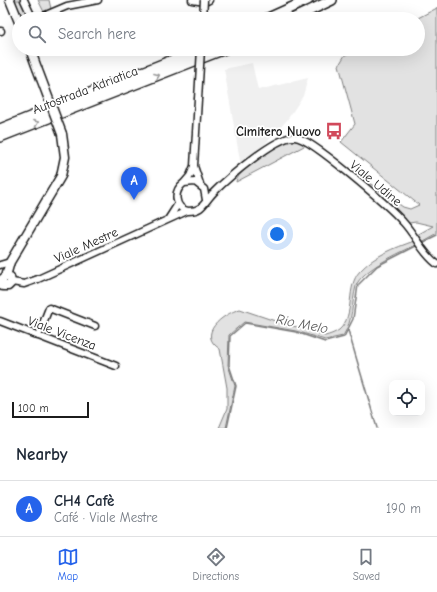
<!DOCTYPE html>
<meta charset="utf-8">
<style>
:root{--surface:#fff;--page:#f2f2f3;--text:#1f2937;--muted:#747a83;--line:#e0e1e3;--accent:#2563eb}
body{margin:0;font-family:"Comic Neue",sans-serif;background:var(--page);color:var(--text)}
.controls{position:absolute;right:12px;bottom:12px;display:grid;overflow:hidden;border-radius:8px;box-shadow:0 4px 16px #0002}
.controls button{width:36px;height:36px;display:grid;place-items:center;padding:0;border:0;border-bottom:1px solid var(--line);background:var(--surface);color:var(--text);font:20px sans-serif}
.scale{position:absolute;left:12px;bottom:10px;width:77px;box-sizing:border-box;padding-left:4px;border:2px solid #1c1c1c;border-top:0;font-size:11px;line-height:14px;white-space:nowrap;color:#1c1c1c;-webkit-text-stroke:3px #fff;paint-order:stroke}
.you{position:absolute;left:277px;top:234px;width:14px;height:14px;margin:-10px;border:3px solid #fff;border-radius:50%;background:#1a73e8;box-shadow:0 0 0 6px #1a73e833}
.badge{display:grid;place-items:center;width:26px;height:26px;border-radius:50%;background:var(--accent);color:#fff;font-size:13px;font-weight:700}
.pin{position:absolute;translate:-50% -33px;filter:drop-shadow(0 1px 2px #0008)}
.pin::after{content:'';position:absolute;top:21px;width:14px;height:12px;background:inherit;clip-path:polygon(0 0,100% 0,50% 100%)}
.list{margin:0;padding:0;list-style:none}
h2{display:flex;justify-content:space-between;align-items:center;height:52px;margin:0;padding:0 16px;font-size:17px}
h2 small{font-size:13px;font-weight:400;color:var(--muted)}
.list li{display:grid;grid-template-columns:26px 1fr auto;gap:12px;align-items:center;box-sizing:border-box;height:56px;padding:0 16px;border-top:1px solid var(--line)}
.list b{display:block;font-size:15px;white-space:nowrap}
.list p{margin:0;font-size:13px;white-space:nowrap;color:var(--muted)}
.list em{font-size:13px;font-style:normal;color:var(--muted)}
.icon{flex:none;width:22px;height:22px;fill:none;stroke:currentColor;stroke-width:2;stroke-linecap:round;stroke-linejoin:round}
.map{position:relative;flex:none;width:437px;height:428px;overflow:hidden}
.search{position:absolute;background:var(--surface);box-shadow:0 4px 16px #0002;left:12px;right:12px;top:12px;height:44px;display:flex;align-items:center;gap:10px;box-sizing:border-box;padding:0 14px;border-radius:22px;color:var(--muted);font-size:15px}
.sheet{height:108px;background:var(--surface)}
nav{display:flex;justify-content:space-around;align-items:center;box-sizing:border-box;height:56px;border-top:1px solid var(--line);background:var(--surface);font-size:11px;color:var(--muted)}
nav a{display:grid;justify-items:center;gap:2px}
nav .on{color:var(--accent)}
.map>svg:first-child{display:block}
.built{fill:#f0f0f0}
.green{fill:#e2e2e2;stroke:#7f7f7f}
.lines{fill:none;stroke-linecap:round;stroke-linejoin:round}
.stream{stroke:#7a7a7a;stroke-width:1.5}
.minor-casing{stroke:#1c1c1c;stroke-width:9}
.major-casing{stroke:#1c1c1c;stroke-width:11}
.highway-casing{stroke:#1c1c1c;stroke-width:12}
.minor{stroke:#fff;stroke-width:6}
.major{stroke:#fff;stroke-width:8}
.highway{stroke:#fff;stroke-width:9}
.minor-bridge-casing{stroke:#1c1c1c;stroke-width:9;stroke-linecap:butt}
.major-bridge-casing{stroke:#1c1c1c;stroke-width:11;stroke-linecap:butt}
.minor-bridge{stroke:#fff;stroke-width:6}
.major-bridge{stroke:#fff;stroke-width:8}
.oneway{stroke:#999}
.labels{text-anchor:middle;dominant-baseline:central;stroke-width:3.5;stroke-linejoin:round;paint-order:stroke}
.street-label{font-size:13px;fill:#1c1c1c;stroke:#fff}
.poi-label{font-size:13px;font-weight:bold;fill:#1c1c1c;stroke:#fff;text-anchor:end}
.water-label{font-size:14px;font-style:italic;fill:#5a5a5a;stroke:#fff}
</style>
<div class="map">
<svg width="437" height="428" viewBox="0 0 437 428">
<rect width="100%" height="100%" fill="#fff"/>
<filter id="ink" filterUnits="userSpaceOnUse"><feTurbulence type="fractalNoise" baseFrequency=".025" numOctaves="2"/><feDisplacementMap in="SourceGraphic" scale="8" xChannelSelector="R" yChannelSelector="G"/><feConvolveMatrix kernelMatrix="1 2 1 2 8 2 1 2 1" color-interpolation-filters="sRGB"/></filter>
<g filter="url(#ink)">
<path class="built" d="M252,63l6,27 50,-12 -5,18 -16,24 -19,21 -27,25 -17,-97z"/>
<path class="green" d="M13,0h8l9,19h-9z
M38,0h11l2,9 -7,3z
M437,8v225l-16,9 -4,-7 16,-9 -17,-4 -7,1 -11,-11 -68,-57 73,52 7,2 9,-4 -78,-63 14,-18 -16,-59 6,-10 12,-6h61v-30h-2z
M290,140l7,1 9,4 -70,37c0,-9 34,-34 42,-38 4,-2 9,-3 12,-4z
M414,241l2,4c-15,7 -55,25 -60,41 -5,19 -2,32 -13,50l-18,4 -29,-9 -52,-9 -15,13 -1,30 7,21 -9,42h-7l8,-19v-21l-7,-39c-24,-15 3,-35 20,-40l47,16 21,4 17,7c4,-1 10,-3 14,-6 17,-15 6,-43 21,-59 15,-16 35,-23 54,-30z"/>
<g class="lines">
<path class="stream" d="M421,243l16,-8
M348,330l29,98
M227,428l9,-42 -7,-21 1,-29 15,-13 51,9 29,10 19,-5 9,-18 5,-34 19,-19 41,-21"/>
<g class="minor-casing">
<path id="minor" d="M24,0l7,15 8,3 28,-12 31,-6
M192,0l13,2 4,-2
M0,31h1
M198,99l-4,67 6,18
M184,183l6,-7 4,-10
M206,200l-2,-11 -9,-7 -11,1c-11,8 -10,25 4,28 4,0 9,-1 12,-3 5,-4 9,-11 14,-16 13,-13 63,-57 81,-55 16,1 95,70 108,85 13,14 19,31 34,42
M169,218l9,-14
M0,265l10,-3
M12,282l12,2 14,-5 149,-68
M0,321l116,45
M38,336l11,-28 46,18"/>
</g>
<g class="major-casing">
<path id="major" d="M10,0l9,22
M30,49l7,19
M3,286l-2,-6 5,-4 4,-14 51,-86 4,-19 -3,-23
M3,286h5l3,-3 -1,-6 -4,-1"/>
</g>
<g class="highway-casing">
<path id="highway" d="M266,19l42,-19
M292,19l40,-19
M0,129l200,-80
M0,137l225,-88"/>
</g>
<use href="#minor" class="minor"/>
<use href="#major" class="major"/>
<use href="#highway" class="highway"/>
<g class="minor-bridge-casing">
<path id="minor-bridge" d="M203,19l1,-19
M198,99l3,-50"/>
</g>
<g class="major-bridge-casing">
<path id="major-bridge" d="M37,68l25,66"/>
</g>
<use href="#minor-bridge" class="minor-bridge"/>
<use href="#major-bridge" class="major-bridge"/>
</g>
<defs><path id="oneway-chevron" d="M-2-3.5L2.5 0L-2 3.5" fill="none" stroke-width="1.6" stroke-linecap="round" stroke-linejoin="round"/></defs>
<g class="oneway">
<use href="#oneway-chevron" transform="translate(157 76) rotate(-21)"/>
<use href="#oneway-chevron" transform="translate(36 123) rotate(-21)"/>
</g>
</g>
<defs>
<g id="bus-bare" transform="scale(1.38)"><path d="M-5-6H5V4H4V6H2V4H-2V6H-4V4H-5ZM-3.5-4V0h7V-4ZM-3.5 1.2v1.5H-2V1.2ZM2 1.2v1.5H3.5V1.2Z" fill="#d1495b" stroke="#fff" stroke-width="2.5" paint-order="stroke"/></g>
</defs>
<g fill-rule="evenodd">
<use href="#bus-bare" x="334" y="131"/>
</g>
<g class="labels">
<g class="street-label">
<text transform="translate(85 90) rotate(-21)">Autostrada Adriatica</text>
<text transform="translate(376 183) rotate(40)">Viale Udine</text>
<text transform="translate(86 245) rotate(-24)">Viale Mestre</text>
<text transform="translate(62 333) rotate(21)">Viale Vicenza</text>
</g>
<g class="poi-label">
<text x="321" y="131">Cimitero Nuovo</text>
</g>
<g class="water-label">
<text transform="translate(302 324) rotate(11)">Rio Melo</text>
</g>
</g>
</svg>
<div class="controls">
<button><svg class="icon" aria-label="locate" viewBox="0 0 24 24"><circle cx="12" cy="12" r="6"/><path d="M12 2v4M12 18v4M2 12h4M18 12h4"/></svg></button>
</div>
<div class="scale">100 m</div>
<div class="you"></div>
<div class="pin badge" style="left:134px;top:200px">A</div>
<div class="search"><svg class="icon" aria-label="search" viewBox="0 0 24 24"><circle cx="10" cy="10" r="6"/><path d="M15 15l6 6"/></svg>Search here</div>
</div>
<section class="sheet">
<h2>Nearby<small></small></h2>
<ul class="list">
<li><span class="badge">A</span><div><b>CH4 Cafè</b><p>Café · Viale Mestre</p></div><em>190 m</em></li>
</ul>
</section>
<nav>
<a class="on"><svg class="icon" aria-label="map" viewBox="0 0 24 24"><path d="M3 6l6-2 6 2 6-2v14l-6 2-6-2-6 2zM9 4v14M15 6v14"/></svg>Map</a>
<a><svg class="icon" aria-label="directions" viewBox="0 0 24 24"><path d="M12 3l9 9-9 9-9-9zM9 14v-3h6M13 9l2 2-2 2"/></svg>Directions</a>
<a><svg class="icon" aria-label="saved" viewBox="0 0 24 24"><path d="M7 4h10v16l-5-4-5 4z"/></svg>Saved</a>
</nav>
